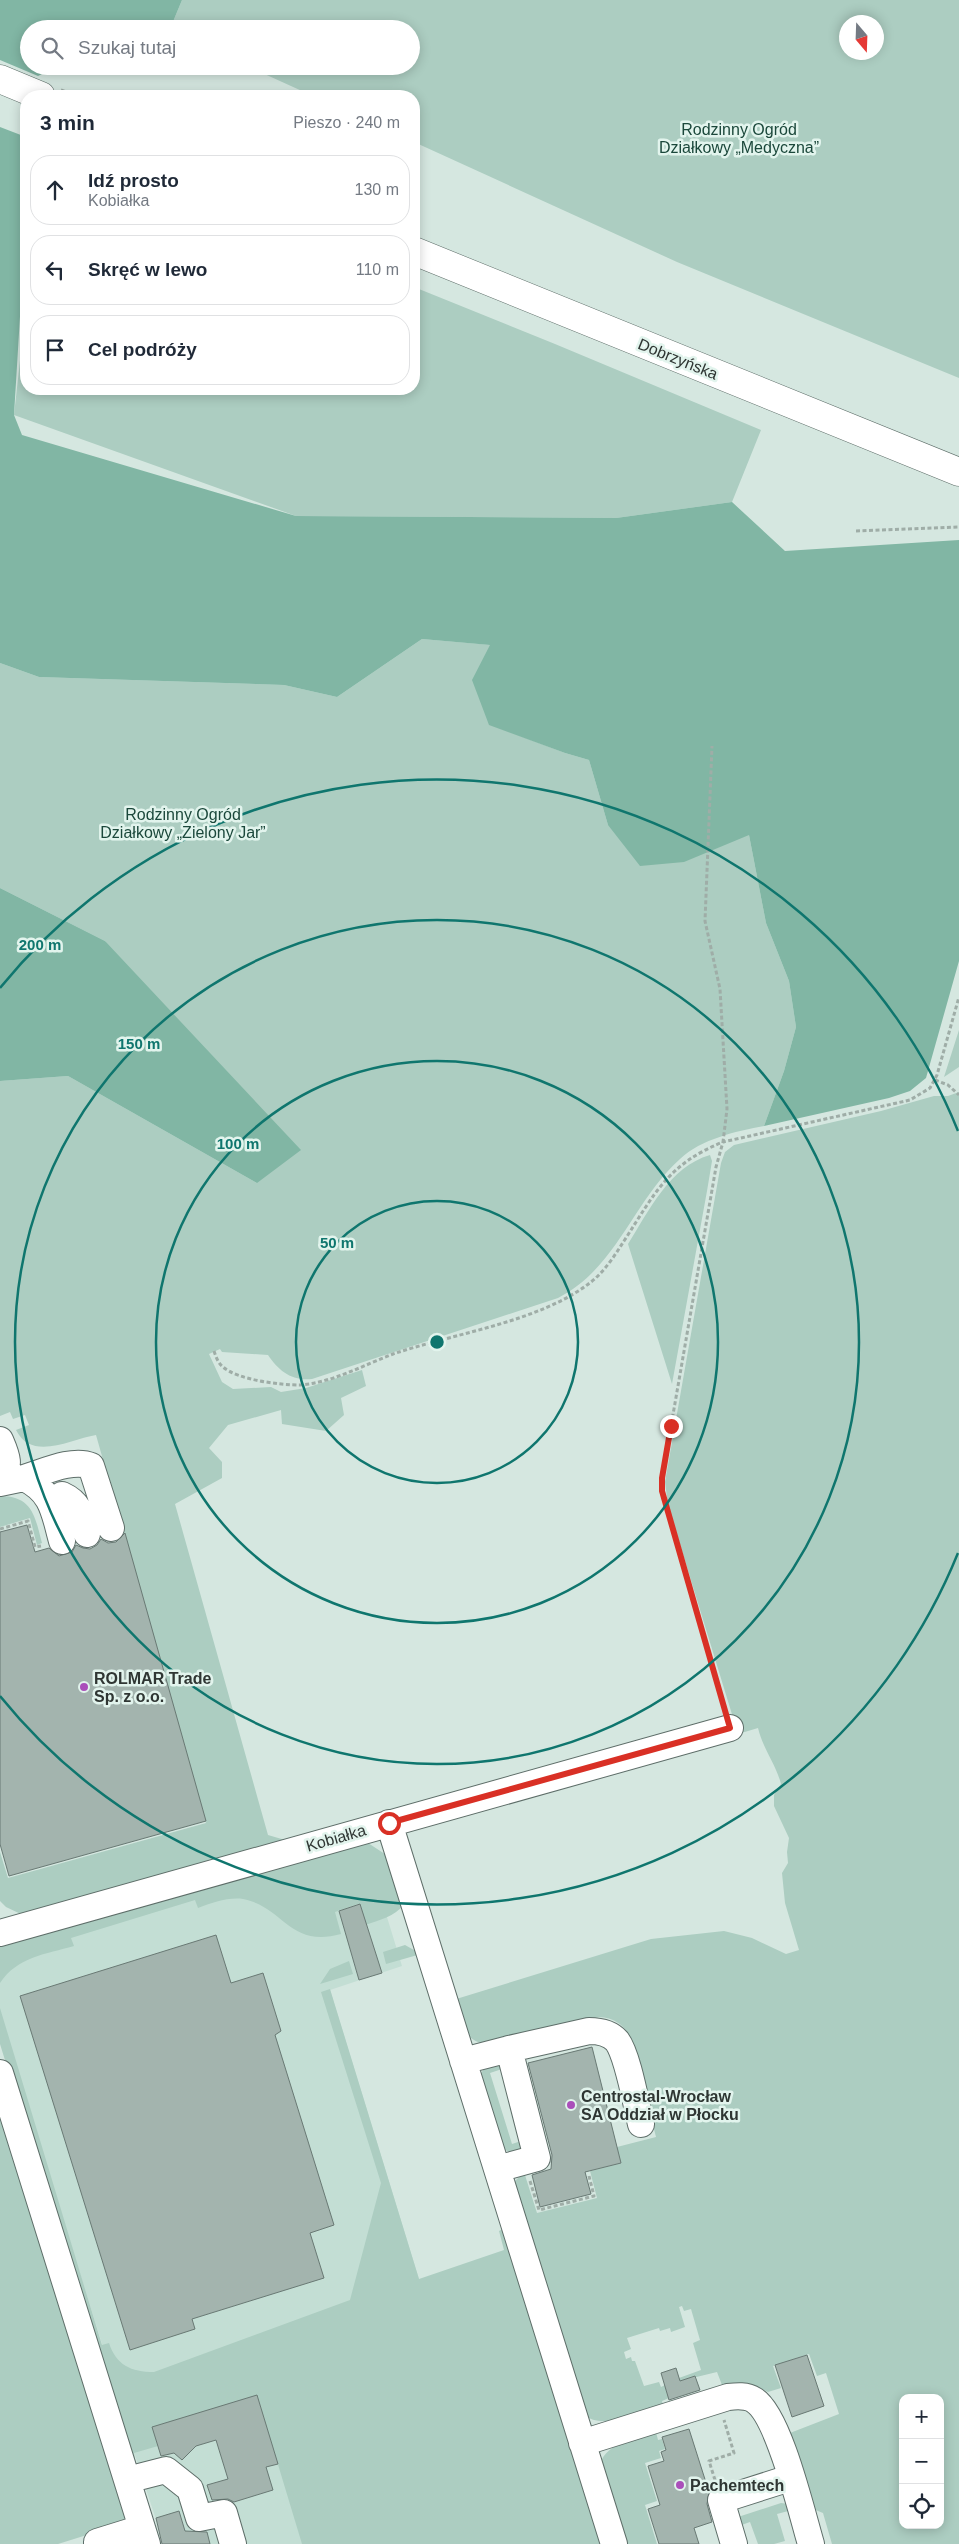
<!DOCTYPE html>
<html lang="pl">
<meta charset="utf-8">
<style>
:root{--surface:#fff;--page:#f2f2f3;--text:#1f2937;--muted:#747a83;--line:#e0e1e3}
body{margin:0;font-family:Arial,sans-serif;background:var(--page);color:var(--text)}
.controls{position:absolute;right:15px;bottom:15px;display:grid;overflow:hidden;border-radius:10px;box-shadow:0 2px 12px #0003}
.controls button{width:45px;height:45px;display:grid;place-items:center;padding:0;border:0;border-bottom:1px solid var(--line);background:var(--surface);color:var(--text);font:25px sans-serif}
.compass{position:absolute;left:839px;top:15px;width:45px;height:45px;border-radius:50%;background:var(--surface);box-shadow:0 2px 12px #0003;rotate:161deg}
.stop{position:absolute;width:15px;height:15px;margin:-11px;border:4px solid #d93025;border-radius:50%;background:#fff}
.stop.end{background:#d93025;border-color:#fff;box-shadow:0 1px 5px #0008}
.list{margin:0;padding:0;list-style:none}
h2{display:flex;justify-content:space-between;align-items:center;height:65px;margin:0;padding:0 20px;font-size:21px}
h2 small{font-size:16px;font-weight:400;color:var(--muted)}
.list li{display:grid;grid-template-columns:32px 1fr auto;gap:15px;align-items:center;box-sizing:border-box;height:70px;margin:0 10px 10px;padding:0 10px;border:1px solid var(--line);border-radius:20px}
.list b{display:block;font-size:19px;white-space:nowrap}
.list p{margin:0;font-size:16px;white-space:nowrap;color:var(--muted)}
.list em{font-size:16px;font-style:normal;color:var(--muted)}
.icon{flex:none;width:28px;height:28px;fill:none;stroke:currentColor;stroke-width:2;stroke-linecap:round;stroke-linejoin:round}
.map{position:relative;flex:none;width:959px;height:2544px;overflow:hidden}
.search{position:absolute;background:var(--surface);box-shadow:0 2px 12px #0003;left:20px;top:20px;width:400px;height:55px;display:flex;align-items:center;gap:12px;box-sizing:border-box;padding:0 18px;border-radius:28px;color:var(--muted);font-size:19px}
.panel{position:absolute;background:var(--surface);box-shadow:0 2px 12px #0003;left:20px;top:90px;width:400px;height:305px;border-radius:20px}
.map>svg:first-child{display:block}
.built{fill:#c3ded4}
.green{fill:#accdc1;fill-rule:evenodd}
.forest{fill:#81b6a4}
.building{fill:#a3b4ae;stroke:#697974}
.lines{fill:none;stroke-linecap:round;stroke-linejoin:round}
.minor-casing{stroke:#5e6e69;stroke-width:28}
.major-casing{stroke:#5e6e69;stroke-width:29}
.path{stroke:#9fada7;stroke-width:3;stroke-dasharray:4 2.5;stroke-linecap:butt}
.minor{stroke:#fff;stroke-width:26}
.major{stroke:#fff;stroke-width:28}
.route{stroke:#d93025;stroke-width:6}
.ring{fill:none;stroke:#0f766e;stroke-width:2.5}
.poi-dot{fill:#aa4fba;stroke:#e2f4ed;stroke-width:2}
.labels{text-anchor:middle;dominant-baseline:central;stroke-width:5;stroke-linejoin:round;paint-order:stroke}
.park-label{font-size:16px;fill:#1b483b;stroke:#e2f4ed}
.street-label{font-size:16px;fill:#2f3633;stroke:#e2f4ed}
.poi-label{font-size:16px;font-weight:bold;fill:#2f3633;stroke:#e2f4ed;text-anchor:start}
.centre{fill:#0f766e;stroke:#e2f4ed;stroke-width:2.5}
.ring-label{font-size:15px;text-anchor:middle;font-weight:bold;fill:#0f766e;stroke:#e2f4ed;stroke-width:5;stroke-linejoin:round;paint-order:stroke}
</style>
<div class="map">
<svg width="959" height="2544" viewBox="0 0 959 2544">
<rect width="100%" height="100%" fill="#d5e7e0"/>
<path class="built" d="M348,1855l23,10 31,101 -72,24 89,289 -303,110 -116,-374v-46l14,-20z
M264,2381l52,163h-152l-39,-119z"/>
<path class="green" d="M182,0h777v378l-282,-116 -263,-120v-46h-101l-66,-30h164v-37h-241zM846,22h30v30h-30z
M414,287l141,57 206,86 -29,72 -116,16 -320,-2 -282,-101 12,-109v83h388z
M422,639l69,6 -2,79 76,29 24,7 19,65 141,10 17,88 23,58 7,46 -12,44 -20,55c-27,5 -63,13 -84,33 -47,42 -63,109 -122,139l-246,81c-21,2 -33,-8 -44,-24l-46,-3 -2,-3 -11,5 13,28 11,7 38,-2 10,5 25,-4 56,-18 4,16 -25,12 3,17 -18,16 -44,-7 -1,-14 -53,15 -19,23 13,14v16l-47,26 93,331 17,5 -260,76 -19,-9 -6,-6v-49l8,26 198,-55 -110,-388c-25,4 -64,27 -80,-5l13,-5 -4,-10 -12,4 -3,-7 -10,4v-335l68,-5 189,107 -152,-242 -105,-53v-225l39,14 245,8 53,12z
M959,1030v37l-15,10z
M959,1092v1452h-127l-9,-31 -10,-4 -23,-76 49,-19 -13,-41 -9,3 -8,-22 -36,12 8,22 -13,4 -10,-5 -36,-2 -5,-13 -37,9 -1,-3 22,-8 -8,-27 7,-3 -9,-31 -7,2 -2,-5 -3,1 6,20 -14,5 -1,-4 -10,3 -1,-3 -32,10 4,11 -7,3 2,7 5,-2 1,4h3l9,25 15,-4 2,5 4,-2 4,13 -7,3 1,4c-22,6 -59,26 -79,10l-70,-233 10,-10 13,41 60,-15 -7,-27 31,-8 -4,-16 39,-10 -23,-92c-6,-17 -15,-27 -34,-28l-114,27c-23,-4 -25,-24 -32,-44l198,-61 73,-8 28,7 34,16 13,-4 -14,-47 -3,-30 6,-10 -1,-11 2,-14 -15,-32v-11l7,-11c-5,-20 -18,-35 -23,-56l-20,6 -70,-229 -3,-23 56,-319 4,-11 9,-7 147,-34 53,-15h14zM903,2398h37v127h-37z
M710,1155l2,6 -5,30 -35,193 -44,-140c21,-33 41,-77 82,-89z
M0,1496c33,0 35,21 42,47l-5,2 -7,-27 -30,9z
M368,1843l23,15 13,46c-9,13 -25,16 -39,21l-7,-21 -23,8 6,22c-52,14 -57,-27 -98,-35 -15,-2 -31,4 -45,9l-3,-8 -124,38 3,8c-28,8 -57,11 -74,37v-41z
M405,1945l16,9 -35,10 -3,-12z
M349,1961l4,13 -33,10 10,-15z
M330,1989l89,290 85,-29 -5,-19 4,-2 103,315h-304l-45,-149 -99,51 -24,7 2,11 -8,-6 -128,-414v-36l102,337 7,-2c7,22 22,29 45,29l196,-72 31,-117 -60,-191z
M499,2065l3,4 -12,4 22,71 12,-4 -2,9 -13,3 -7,-4 -22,-73 5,-8z
M0,2092l129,423 -7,9 -64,20h-58z
M656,2432l2,8 4,-1 3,10 -6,2 2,7 -16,5 12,38 -12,4 12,39h-36l-21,-80c7,-22 36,-25 56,-32z
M781,2503l8,1 3,6 -15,4 8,27 -11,3h-16l-8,-22 -14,5 2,-10 3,-1z"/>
<path class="forest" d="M0,0h182l-12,29h-5l-13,-7 -14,7h-109v37h30l-21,10 -38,-16z
M0,127l26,10v81l-12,197 8,20 274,81 320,2 116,-16 53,49 174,-11v421l-33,117 -16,13 -21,7 -125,28 20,-55 12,-44 -7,-46 -23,-58 -17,-88 -65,27 -44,4 -32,-41 -19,-65 -24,-7 -76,-28 -17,-45 18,-35 -68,-6 -85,58 -53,-12 -245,-8 -39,-14z
M0,888l105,53 196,209 -44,33 -189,-107 -68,5z"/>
<path class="building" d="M27,1525l8,27 14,-4 10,8 13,-4 4,-7 7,3 7,1 7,-4 4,-6 7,4 8,-1 9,-9 81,288 -197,55 -9,-32v-312z
M360,1904l22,69 -23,7 -20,-69z
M216,1935l15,48 32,-10 18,58 -6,4 59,190 -24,8 14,45 -132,41 3,10 -65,21 -110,-354z
M592,2047l29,116 -36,9 6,22 -51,13 -8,-32 19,-6 1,-14 -24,-92z
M807,2355l17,51 -32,11 -17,-52z
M676,2368l4,13 15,-5 5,14 -31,10 -8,-27z
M257,2395l21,69 -12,3 7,23 -39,12 -6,-3 -16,1 -5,-15 21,-6 -12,-39 -20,6 -14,14 -8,-7 -13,3 -9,-29z
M689,2429l20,63 -2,12 5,18 -18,6 5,16h-40l-11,-35 12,-4 -12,-39 16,-5 -3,-9 5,-2 -4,-13z
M179,2511l6,20 22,1 3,12h-48l-6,-26z"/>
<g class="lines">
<g class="minor-casing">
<path id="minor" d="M0,1440c6,14 12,26 0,39
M24,1478c18,-5 48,-20 67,-12l20,62
M0,1483l24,-5c29,14 30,34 38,63
M62,1495c18,8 20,21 25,39
M389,1823l225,721
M0,1933l730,-205
M509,2049l80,-18c10,0 21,2 28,10 11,15 19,63 24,83
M463,2061l46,-12 28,109 -40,11
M0,2073l147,471
M582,2443l146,-46c9,-1 18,-2 26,3 25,15 48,114 57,144
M127,2480l39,-10 24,19 9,29 25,-5 9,31
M97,2544v-2l45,-14
M734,2544l-13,-44 69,-22"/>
</g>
<g class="major-casing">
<path id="major" d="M0,79l41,17
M414,251l545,221"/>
</g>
<path class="path" d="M61,90l16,6
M856,531l103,-4
M935,1080l13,5 11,10
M214,1351c2,6 4,12 9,16 15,13 57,18 77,18 31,-2 64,-20 93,-31 62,-21 147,-32 198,-72 14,-11 24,-27 33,-41 31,-48 44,-77 99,-99l4,-33 -7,-120 -15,-68 7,-175
M0,1529l28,-8 7,26 6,-1
M724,1707l-63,-216 1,-13 54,-311 7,-25 187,-42 20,-12 7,-13 22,-78
M530,2181l9,29 55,-14 -5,-20
M715,2480l-6,-19 25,-8 -10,-33"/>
<use href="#minor" class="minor"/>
<use href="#major" class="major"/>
</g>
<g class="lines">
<path class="route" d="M389,1823l341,-95 -68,-237v-13l9,-52"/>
</g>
<g class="ring">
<circle cx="437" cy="1342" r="141"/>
<circle cx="437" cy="1342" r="281"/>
<circle cx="437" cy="1342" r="422"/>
<path d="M958 1553A562 562 0 0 1 0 1696M0 988A562 562 0 0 1 958 1131"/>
</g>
<g class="poi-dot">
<circle cx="84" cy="1687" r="5"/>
<circle cx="571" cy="2105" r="5"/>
<circle cx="680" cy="2485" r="5"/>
</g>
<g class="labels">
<g class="park-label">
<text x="739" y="129">Rodzinny Ogród<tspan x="739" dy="18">Działkowy „Medyczna”</tspan></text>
<text x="183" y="814">Rodzinny Ogród<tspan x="183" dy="18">Działkowy „Zielony Jar”</tspan></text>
</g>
<g class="street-label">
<text transform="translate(678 359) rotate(22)">Dobrzyńska</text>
<text transform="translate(336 1838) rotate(-16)">Kobiałka</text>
</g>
<g class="poi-label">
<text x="94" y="1678">ROLMAR Trade<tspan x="94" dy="18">Sp. z o.o.</tspan></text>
<text x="581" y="2096">Centrostal-Wrocław<tspan x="581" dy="18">SA Oddział w Płocku</tspan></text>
<text x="690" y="2485">Pachemtech</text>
</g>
</g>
<circle cx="437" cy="1342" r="8" class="centre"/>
<g class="ring-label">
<text x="40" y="950">200 m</text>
<text x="139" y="1049">150 m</text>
<text x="238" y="1149">100 m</text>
<text x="337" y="1248">50 m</text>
</g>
</svg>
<div class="controls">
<button>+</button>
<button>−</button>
<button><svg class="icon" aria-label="locate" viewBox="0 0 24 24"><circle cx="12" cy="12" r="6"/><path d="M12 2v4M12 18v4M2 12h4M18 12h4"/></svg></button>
</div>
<svg class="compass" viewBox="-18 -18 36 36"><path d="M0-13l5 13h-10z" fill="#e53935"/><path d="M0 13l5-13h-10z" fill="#747a83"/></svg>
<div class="stop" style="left:389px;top:1823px"></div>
<div class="stop end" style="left:671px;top:1426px"></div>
<div class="search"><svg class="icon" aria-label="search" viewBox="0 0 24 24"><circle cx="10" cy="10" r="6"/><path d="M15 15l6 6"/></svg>Szukaj tutaj</div>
<section class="panel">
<h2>3 min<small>Pieszo · 240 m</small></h2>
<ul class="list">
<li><svg class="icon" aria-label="ahead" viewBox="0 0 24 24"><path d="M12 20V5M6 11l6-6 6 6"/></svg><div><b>Idź prosto</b><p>Kobiałka</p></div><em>130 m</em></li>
<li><svg class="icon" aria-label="left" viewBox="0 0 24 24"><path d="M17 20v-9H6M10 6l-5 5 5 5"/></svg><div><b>Skręć w lewo</b></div><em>110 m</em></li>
<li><svg class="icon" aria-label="arrive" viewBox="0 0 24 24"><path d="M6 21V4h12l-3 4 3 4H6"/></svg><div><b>Cel podróży</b></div></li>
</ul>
</section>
</div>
